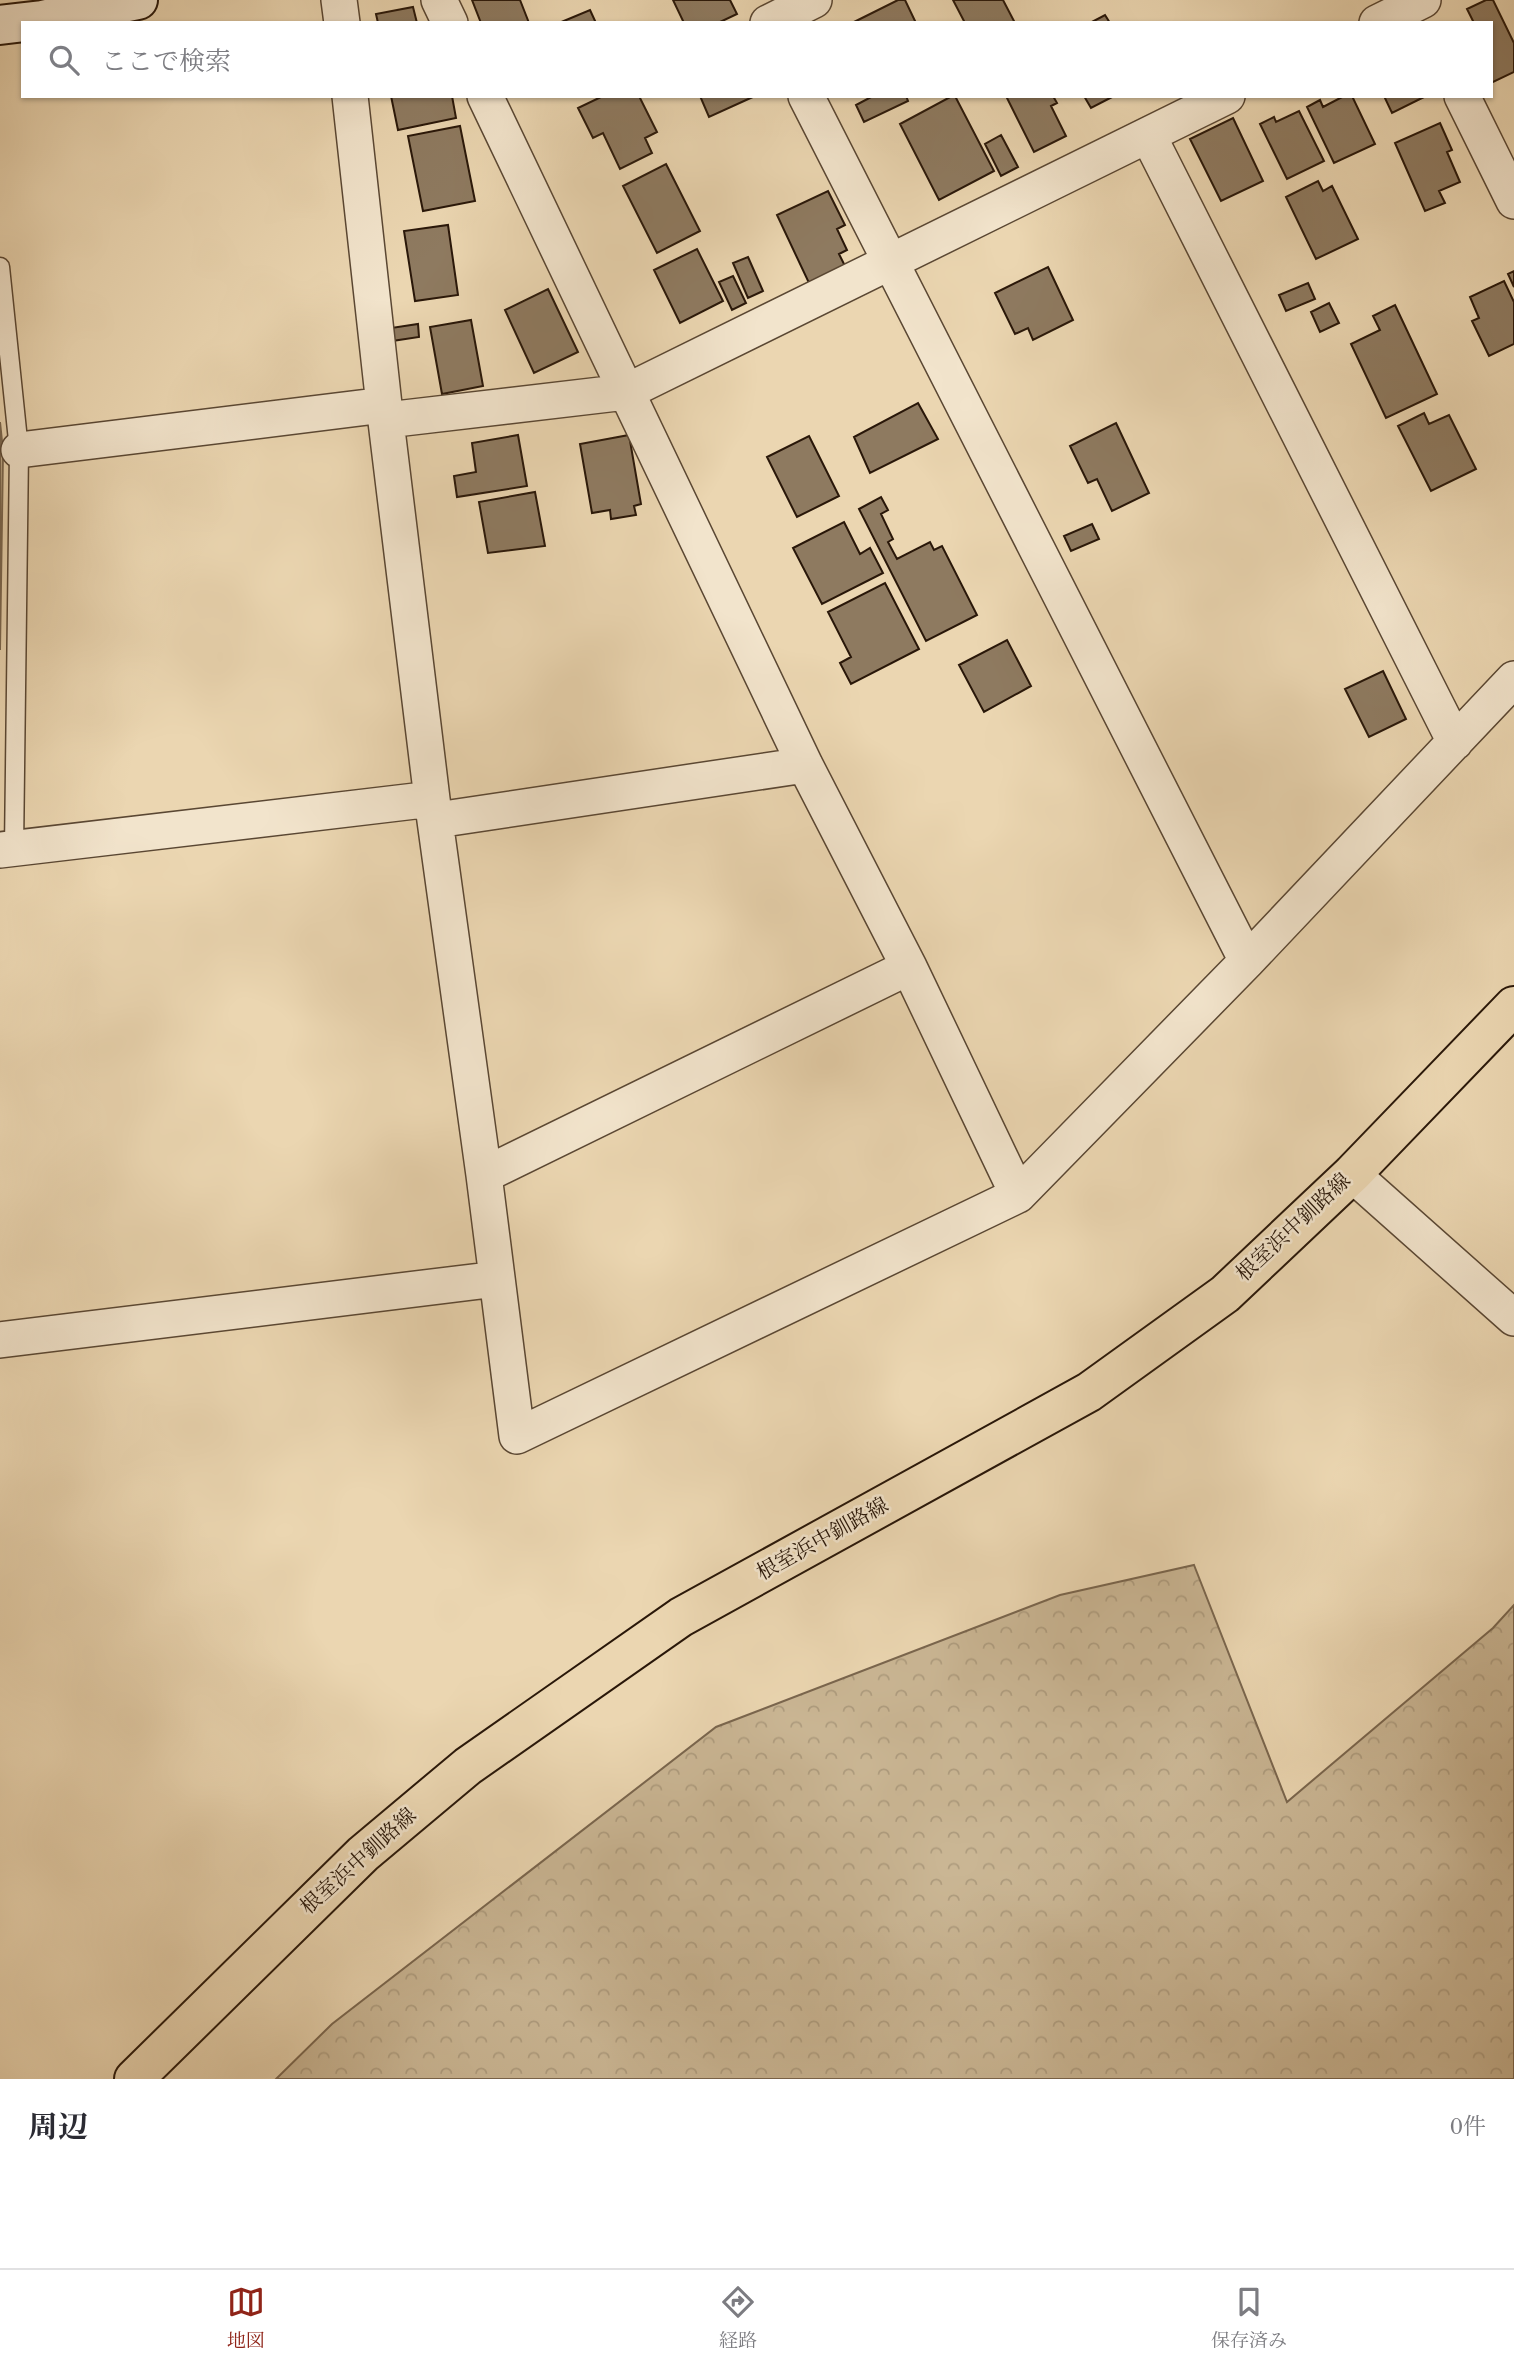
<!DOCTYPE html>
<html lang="ja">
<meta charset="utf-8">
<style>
:root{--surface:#fff;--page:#f2f2f3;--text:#2b2b33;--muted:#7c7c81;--line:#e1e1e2;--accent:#8f2418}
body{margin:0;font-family:"Old Standard TT","Noto Serif JP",serif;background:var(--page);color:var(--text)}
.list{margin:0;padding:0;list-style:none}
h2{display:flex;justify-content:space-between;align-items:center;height:91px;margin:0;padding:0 28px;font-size:30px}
h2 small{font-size:23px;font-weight:400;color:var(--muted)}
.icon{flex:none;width:38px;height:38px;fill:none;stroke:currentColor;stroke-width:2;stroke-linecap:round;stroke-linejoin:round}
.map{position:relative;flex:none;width:1514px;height:2079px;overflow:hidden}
.search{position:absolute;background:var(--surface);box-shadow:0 2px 5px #0004;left:21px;right:21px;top:21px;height:77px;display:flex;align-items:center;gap:18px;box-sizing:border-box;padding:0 24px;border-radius:0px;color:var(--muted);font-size:26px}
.sheet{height:189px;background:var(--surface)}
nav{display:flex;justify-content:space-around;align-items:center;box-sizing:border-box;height:98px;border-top:2px solid var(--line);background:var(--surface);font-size:19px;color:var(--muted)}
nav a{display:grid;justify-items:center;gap:4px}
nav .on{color:var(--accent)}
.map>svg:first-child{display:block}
.green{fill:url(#green-dots);stroke:#7a664e;stroke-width:2}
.forest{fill:url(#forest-crowns);stroke:#7a664e;stroke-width:2}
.building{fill:#8e7a60;stroke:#291709;stroke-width:2}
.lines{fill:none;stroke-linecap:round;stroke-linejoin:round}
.lane-casing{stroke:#5a4733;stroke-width:21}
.street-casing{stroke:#5a4733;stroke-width:38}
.secondary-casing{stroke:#291709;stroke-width:42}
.primary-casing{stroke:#291709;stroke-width:42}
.lane{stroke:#f2e4cc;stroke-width:18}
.street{stroke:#f2e4cc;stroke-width:35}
.secondary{stroke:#f2e4cc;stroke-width:38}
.primary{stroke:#ebd6b1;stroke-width:38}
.labels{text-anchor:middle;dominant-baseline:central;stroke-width:5;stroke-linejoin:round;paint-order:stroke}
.street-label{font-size:21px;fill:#291709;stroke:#f2e4cc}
</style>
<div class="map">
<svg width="1514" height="2079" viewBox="0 0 1514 2079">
<defs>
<pattern id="green-dots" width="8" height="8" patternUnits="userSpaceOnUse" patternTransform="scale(1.75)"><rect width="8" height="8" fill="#cab694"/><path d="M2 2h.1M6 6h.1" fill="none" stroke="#ae9c7e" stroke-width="1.8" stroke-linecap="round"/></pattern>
<pattern id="forest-crowns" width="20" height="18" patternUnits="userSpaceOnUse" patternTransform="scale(1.75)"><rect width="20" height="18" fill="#cab694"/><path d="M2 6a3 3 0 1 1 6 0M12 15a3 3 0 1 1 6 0" fill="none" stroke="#ae9c7e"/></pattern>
</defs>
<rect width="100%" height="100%" fill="#ebd6b1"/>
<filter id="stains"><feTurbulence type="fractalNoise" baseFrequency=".00286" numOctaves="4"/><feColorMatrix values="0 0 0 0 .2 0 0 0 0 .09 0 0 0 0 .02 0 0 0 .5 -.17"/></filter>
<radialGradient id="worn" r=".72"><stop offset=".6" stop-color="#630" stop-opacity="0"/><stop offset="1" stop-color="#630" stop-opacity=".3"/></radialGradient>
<path class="green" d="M0,422l3,29 -3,199z"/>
<path class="forest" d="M1194,1565l93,237 206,-174 21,-23v474h-1238l56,-55 384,-297 344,-132z"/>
<path class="building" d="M472,0h48l9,23h-48z
M673,0h57l7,14 -19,9h-34z
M898,0h7l11,23h-64z
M953,0h50l12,23h-50z
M1486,0h7l21,43v29l-23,11v-60h-17l-7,-14z
M413,7l4,16h-39l-2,-9z
M590,10l6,13h-37z
M1105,15l5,8h-20z
M391,96h61l4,22 -58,12z
M603,96h36l18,36 -12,6 7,15 -32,16 -17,-36 -10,5 -15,-30z
M700,96h55l-46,21z
M873,96h33l2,5 -44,21 -8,-17z
M952,96h3l39,75 -55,29 -39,-76z
M1006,96h47l4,7 -6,3 15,30 -32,16z
M1084,96h30l-23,12z
M1344,96h8l23,48 -41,19 -27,-56 13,-7 3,7z
M1384,96h42l-34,17z
M1299,111l25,50 -37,18 -27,-55 14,-7 2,5z
M1233,118l30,63 -42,20 -31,-62z
M1440,123l12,27 -5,2 13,30 -21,9 6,12 -20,8 -30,-68z
M460,126l15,75 -52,10 -15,-75z
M1001,135l17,32 -17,9 -16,-32z
M666,164l34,67 -43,22 -34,-67z
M1318,181l5,10 9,-5 26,53 -42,20 -30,-62z
M828,191l17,34 -8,4 10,21 -8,4 6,12 -36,17 -32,-68z
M448,225l10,70 -43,6 -11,-70z
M697,249l26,52 -43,22 -26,-53z
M748,257l15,34 -15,7 -15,-35z
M1048,267l25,53 -40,20 -5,-12 -13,6 -20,-41z
M1514,271v16l-6,-13z
M733,276l13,27 -14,7 -13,-28z
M1504,281l10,21v42l-25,12 -17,-35 7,-3 -9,-21z
M1308,283l7,16 -29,12 -7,-16z
M548,289l30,63 -44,21 -29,-63z
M1329,303l10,20 -19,9 -9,-20z
M1395,305l42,89 -51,24 -35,-74 29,-14 -7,-14z
M471,320l12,66 -41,8 -12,-67z
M418,324l1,13 -27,4 -1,-13z
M918,403l20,36 -68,34 -16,-36z
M1424,413l5,11 20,-9 27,54 -45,22 -33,-65z
M1116,423l33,70 -37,18 -15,-32 -9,4 -18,-37z
M518,435l9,51 -70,11 -3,-21 22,-4 -4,-29z
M629,435l12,69 -7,2 2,9 -25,4 -1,-9 -18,3 -12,-69z
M809,436l30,60 -42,21 -30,-60z
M535,492l10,54 -57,7 -9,-51z
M881,497l7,13 -7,4 12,25 -5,3 9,17 33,-17 4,8 8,-4 35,69 -51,26 -67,-132z
M844,522l16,32 10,-6 13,25 -61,31 -29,-56z
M1092,524l7,15 -28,12 -7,-15z
M885,583l34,66 -68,35 -11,-21 11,-6 -23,-45z
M1007,640l24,46 -47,26 -25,-47z
M1383,671l23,48 -37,18 -24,-48z"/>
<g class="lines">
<g class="lane-casing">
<path id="lane" d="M0,267l19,183 -5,399"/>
</g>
<g class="street-casing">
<path id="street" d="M339,0l3,23
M439,0l11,23
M768,23l46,-23
M1377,23l46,-23
M350,96l34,309 48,394 52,376 33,261 501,-241 229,-234 267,-282
M485,96l320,669 104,202 109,228
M806,96l441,865
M1462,96l52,105
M1148,135l307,607
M387,420l239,-28 601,-296
M19,450l365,-45
M437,820l368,-55
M0,850l432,-51
M1352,1174l162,144
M484,1175l425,-208
M0,1340l497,-61"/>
</g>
<g class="secondary-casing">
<path id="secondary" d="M0,25l42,-5 96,-20"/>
</g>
<g class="primary-casing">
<path id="primary" d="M134,2079l229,-225 105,-88 213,-149 408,-225 136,-98 127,-120 162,-168"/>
</g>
<use href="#lane" class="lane"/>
<use href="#street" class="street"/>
<use href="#secondary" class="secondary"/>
<use href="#primary" class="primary"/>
</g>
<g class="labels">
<g class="street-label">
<text transform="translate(1294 1228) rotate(-43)">根室浜中釧路線</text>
<text transform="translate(823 1540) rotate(-29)">根室浜中釧路線</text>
<text transform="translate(359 1862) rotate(-42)">根室浜中釧路線</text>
</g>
</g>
<rect width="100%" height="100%" filter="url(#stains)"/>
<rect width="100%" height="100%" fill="url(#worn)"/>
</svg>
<div class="search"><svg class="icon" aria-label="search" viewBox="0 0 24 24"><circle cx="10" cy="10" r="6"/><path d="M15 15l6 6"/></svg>ここで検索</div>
</div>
<section class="sheet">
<h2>周辺<small>0件</small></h2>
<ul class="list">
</ul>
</section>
<nav>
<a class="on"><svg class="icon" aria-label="map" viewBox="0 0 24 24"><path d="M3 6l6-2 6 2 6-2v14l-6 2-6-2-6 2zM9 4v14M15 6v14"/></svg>地図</a>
<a><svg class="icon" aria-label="directions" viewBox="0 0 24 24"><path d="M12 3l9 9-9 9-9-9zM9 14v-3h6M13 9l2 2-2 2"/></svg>経路</a>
<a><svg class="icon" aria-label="saved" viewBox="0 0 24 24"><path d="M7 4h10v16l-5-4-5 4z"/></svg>保存済み</a>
</nav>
